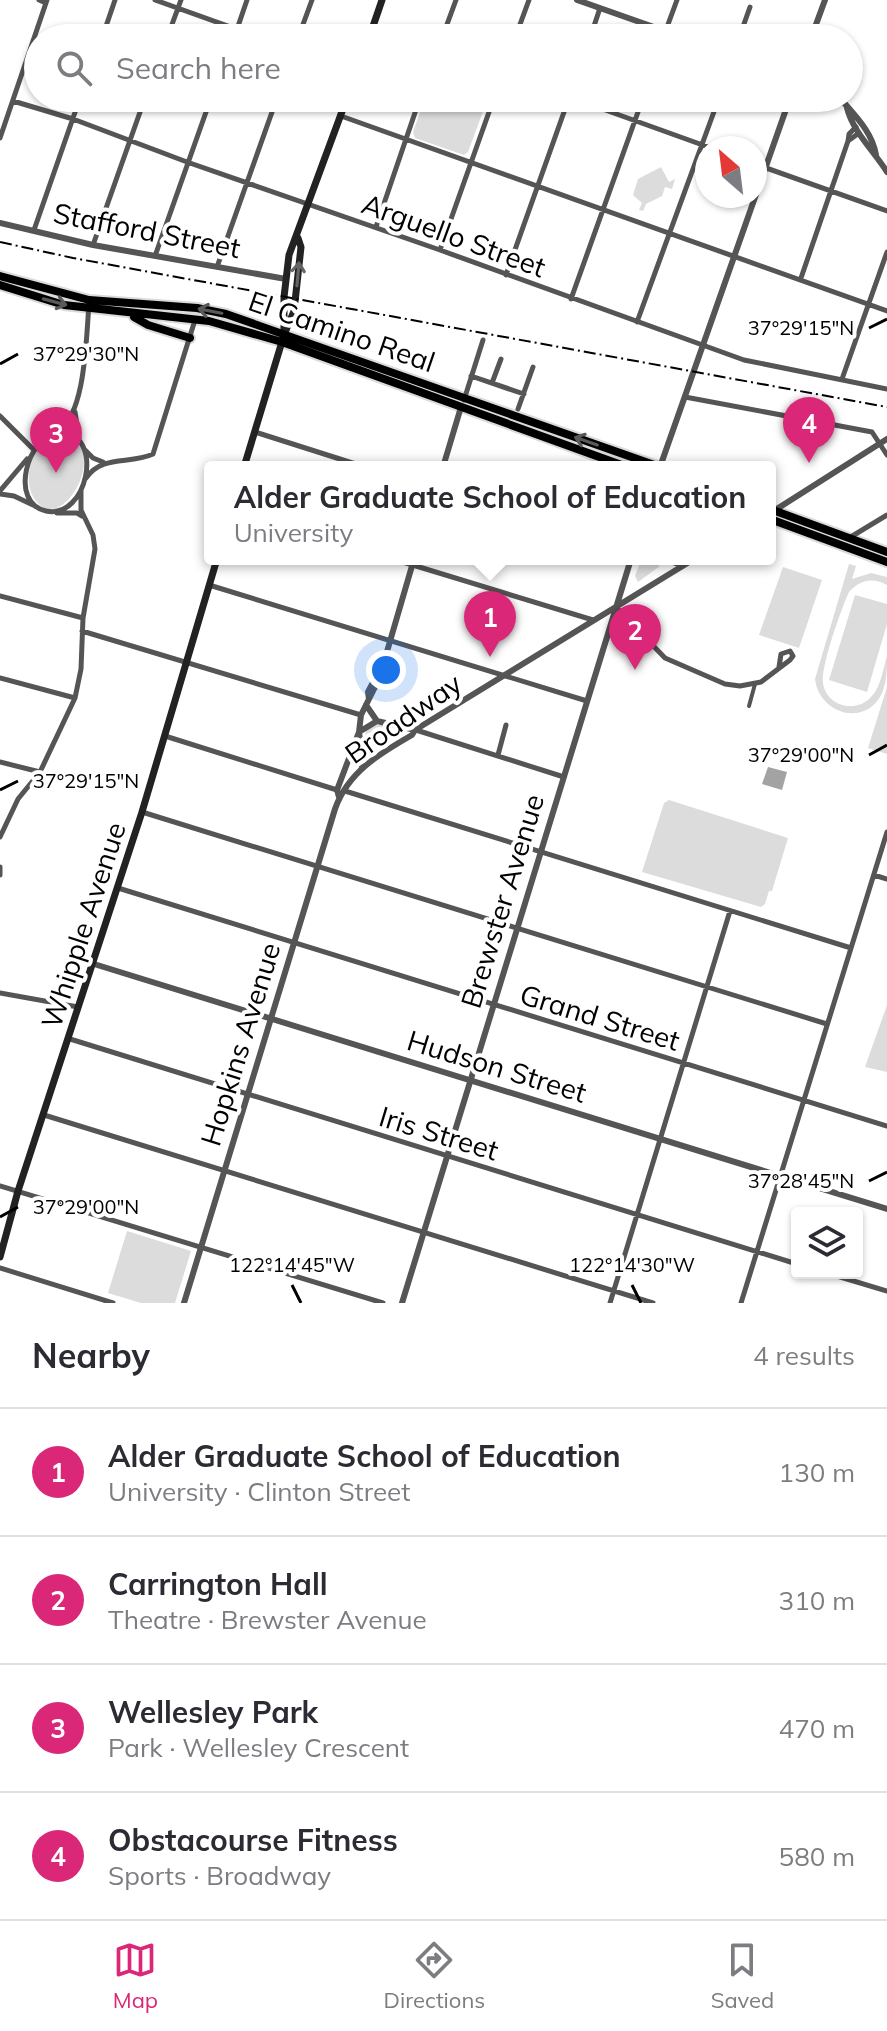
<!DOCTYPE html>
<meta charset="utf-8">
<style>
:root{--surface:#fff;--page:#f2f2f3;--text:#2b2b33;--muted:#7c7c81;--line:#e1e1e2;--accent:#db2777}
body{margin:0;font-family:Mulish,sans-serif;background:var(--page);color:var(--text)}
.controls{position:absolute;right:24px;bottom:24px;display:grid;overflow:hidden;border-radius:8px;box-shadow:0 2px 6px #0004}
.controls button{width:72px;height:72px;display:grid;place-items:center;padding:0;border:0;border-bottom:2px solid var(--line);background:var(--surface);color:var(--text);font:40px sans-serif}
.compass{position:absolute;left:695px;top:136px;width:72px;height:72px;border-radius:50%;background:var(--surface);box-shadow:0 2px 6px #0004;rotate:332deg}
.you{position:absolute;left:386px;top:670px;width:28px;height:28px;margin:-20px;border:6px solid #fff;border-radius:50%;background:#1a73e8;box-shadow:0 0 0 12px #1a73e833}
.badge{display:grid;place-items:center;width:52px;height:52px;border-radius:50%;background:var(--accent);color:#fff;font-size:26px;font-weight:700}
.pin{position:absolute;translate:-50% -66px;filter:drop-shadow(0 2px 4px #0008)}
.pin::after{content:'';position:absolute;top:42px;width:28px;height:24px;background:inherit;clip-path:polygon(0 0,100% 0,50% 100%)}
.popup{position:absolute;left:204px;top:461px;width:572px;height:104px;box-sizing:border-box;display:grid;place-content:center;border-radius:8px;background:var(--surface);filter:drop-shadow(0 2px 6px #0005);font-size:26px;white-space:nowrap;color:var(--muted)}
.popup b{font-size:30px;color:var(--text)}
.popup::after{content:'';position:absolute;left:50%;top:100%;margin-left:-16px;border:16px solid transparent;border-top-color:var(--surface)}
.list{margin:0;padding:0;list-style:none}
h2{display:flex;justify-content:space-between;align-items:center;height:104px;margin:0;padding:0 32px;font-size:34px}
h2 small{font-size:26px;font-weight:400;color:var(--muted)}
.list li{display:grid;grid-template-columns:52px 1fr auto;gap:24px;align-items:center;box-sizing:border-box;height:128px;padding:0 32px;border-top:2px solid var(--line)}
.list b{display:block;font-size:30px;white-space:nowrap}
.list p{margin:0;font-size:26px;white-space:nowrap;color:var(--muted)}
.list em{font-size:26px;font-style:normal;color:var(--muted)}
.icon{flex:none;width:44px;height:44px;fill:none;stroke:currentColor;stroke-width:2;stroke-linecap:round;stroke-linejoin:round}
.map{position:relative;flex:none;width:887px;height:1303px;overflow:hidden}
.search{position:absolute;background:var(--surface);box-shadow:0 2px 6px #0004;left:24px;right:24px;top:24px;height:88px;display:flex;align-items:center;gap:20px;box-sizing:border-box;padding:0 28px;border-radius:44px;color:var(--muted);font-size:30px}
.sheet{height:616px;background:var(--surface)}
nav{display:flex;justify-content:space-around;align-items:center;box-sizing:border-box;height:112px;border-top:2px solid var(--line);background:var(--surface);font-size:22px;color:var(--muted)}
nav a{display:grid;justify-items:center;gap:4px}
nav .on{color:var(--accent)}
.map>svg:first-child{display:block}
.green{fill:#dcdcdc}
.water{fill:#a3a3a3}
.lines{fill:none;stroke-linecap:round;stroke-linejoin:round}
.primary-casing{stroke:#dbdbdb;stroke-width:12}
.pedestrian{stroke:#555;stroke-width:4}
.minor{stroke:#555;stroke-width:5}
.tertiary{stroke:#555;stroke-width:6}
.secondary{stroke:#222;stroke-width:7}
.primary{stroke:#000;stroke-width:8}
.rail{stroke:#000;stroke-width:2;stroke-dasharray:12 4 2 4;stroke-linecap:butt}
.oneway{stroke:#646464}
.oneway2{stroke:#595959}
.ticks{fill:none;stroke:#000;stroke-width:3}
.labels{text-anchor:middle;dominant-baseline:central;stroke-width:8;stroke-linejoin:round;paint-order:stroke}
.street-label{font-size:28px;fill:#000;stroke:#fff}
.ticks-label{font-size:20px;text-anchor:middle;fill:#000;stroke:#fff;stroke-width:8;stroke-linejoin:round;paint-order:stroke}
</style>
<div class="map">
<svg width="887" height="1303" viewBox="0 0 887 1303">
<rect width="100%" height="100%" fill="#fff"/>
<path class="green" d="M425,98h63l-20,54 -4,3 -49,-17 -2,-6z
M661,167l8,15 6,-3 -3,10 -7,-2 -3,9 -16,8 -3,7 -4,-1 3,-7 -9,-8 5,-16z
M60,435c54,6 4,102 -24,66 -17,-22 -2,-61 24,-66z
M641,560h5l14,6 -22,16 -3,-6z
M849,564l7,2 -4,13 19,-6 16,4v8c-15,-8 -27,-5 -38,7 -7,14 -29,77 -26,91 3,23 33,31 48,14 10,-10 12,-28 16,-41 0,13 0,25 -5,37 -16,35 -63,21 -67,-14z
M783,567l39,13 -23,68 -40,-13z
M855,595l32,9v20l-20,68 -38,-12z
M887,687v67l-19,-6z
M376,724l16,4 1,8 -28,23 4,-18 -4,-7 2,-6z
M669,800l119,38 -16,53h-3l-4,13 -4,3 -119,-35 22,-69z
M887,1005v67l-22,-5z
M127,1231l64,20 -16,52h-34l-33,-10z"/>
<path class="water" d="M768,767l19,5 -5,18 -20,-6z"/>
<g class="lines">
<g class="primary-casing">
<path id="primary" d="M0,276l89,24 108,8 29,6 434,153
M0,285l64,20 145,16 73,21 345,125
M134,317l14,8 42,13
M770,509l117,43
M770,519l117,43"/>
</g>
<path class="pedestrian" d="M749,706l6,-22"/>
<path class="minor" d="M39,0l7,3
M155,0l106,38
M372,28l31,10
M102,38l13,-38
M167,38l14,-38
M234,38l13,-38
M298,38l14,-38
M442,38l14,-38
M515,38l14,-38
M590,38l10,-30
M663,38l14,-38
M739,38l11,-31
M572,98l139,50
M13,101l60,18 114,43 253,88 304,110 143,29
M341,116l546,195
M856,127l-7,7 -1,7 11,-8
M0,138l47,-138
M755,164l132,47
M376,227l44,-129
M34,230l46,-132
M93,245l52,-147
M440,250l54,-152
M155,256l56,-158
M217,267l60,-169
M506,275l63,-177
M801,278l47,-137
M571,299l72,-201
M637,322l82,-224
M471,376l53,18
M842,379l45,-127
M492,383l9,-24
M685,397l187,35 15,23
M464,400l19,-60
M518,409l15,-42
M75,412l4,26
M0,416l33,33
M58,431c28,-17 28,-95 31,-126
M60,431c46,4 27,89 -14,80 -37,-8 -20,-74 14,-80z
M255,432l110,35
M85,450l8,8 10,4
M86,478c17,-24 43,-13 67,-24l42,-134
M0,491l27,-32
M0,494l14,2 19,9
M57,513h20l5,3
M849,538l38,-23
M393,559l200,61
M662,559l21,7
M209,585l378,116
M0,596l83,22
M616,607l49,51 60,26 15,2 21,-4 29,-22 3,-4 -3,-5 -9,3 -2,13
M82,631l279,84
M0,678l75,20
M416,730l148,47
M165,736l172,54
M498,755l8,-30
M0,762l40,10
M345,791l506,157
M142,812l685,212
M0,837l18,-38 22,-27 35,-74 6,-29 2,-51 12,-69 -2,-14 -12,-25v-20
M0,867v8
M874,875l13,4
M118,888l769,238
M0,993l78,14
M70,1039l727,225
M44,1115l609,188
M0,1186l383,117
M0,1268l113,35
M827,1273l60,18
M610,1303l120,-392
M741,1303l146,-471"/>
<path class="tertiary" d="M577,0l108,38
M811,38l14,-38
M840,98c14,17 32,33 36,57
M847,108c6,24 27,43 40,64
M0,223l93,22 193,34
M443,467l18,-60
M660,467l130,-369
M772,512l115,-73
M369,699l-1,-7 10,-19
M366,705l11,16 38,9
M362,766l-6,-9 4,-17 -1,-8 18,-11
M339,797l-2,-7 22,-58 2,-17 18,-36 35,-120
M94,964l793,245
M184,1303l151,-494c13,-37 44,-55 77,-74l3,-5 279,-171
M402,1303l229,-744"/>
<path class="secondary" d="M369,38l13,-38
M284,335v-38l5,-42 58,-157
M244,467l40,-132 10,-24 7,-64 -3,-9
M0,1257l18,-66 124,-379 75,-253"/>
<use href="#primary" class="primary"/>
<path class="rail" d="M0,242l73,16 814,149"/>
</g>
<defs><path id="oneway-shaft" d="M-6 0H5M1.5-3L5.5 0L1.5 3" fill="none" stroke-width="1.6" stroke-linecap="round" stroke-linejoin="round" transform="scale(2)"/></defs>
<use class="oneway" href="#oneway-shaft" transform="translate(298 274) rotate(-85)"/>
<g class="oneway2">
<use href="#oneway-shaft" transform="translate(55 302) rotate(15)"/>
<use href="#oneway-shaft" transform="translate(210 311) rotate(-169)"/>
<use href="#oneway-shaft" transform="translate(586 441) rotate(-161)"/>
</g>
<path class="ticks" d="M869,328l18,-9M0,364l18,-10M869,755l18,-10M0,790l18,-9M869,1181l18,-9M0,1217l18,-10M292,1285l9,18M632,1285l9,18"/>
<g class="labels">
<g class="street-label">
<text transform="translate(147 230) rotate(11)">Stafford Street</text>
<text transform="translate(454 235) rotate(20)">Arguello Street</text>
<text transform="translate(342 331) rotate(19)">El Camino Real</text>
<text transform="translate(403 718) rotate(-35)">Broadway</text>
<text transform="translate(502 901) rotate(-73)">Brewster Avenue</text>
<text transform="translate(83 925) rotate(-72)">Whipple Avenue</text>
<text transform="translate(600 1017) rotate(17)">Grand Street</text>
<text transform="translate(240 1044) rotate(-73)">Hopkins Avenue</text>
<text transform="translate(497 1066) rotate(17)">Hudson Street</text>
<text transform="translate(439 1133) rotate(17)">Iris Street</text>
</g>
</g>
<g class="ticks-label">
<text x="801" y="335">37°29'15"N</text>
<text x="86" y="361">37°29'30"N</text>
<text x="801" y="762">37°29'00"N</text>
<text x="86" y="788">37°29'15"N</text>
<text x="801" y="1188">37°28'45"N</text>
<text x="86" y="1214">37°29'00"N</text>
<text x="292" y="1272">122°14'45"W</text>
<text x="632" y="1272">122°14'30"W</text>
</g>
</svg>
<div class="controls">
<button><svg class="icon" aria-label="layers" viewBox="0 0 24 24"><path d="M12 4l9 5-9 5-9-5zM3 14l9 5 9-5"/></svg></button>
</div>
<svg class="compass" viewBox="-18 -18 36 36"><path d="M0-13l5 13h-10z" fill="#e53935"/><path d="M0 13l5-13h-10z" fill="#7c7c81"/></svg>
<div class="you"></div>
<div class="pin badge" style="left:490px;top:657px">1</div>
<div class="popup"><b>Alder Graduate School of Education</b>University</div>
<div class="pin badge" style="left:635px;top:670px">2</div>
<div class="pin badge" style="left:56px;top:473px">3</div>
<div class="pin badge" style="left:809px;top:463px">4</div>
<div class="search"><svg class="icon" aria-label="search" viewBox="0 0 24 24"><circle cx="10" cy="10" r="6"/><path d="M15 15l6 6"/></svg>Search here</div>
</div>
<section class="sheet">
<h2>Nearby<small>4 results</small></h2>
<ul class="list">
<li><span class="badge">1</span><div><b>Alder Graduate School of Education</b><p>University · Clinton Street</p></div><em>130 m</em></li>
<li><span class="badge">2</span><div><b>Carrington Hall</b><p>Theatre · Brewster Avenue</p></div><em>310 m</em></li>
<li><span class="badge">3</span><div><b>Wellesley Park</b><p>Park · Wellesley Crescent</p></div><em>470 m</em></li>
<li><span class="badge">4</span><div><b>Obstacourse Fitness</b><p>Sports · Broadway</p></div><em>580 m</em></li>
</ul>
</section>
<nav>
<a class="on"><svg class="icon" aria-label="map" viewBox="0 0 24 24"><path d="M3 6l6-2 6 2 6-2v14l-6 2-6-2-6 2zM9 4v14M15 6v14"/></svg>Map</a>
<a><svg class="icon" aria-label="directions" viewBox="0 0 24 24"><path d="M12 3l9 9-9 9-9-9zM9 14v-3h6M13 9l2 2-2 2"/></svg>Directions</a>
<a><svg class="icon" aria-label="saved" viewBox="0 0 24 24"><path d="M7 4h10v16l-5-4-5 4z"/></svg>Saved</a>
</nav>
